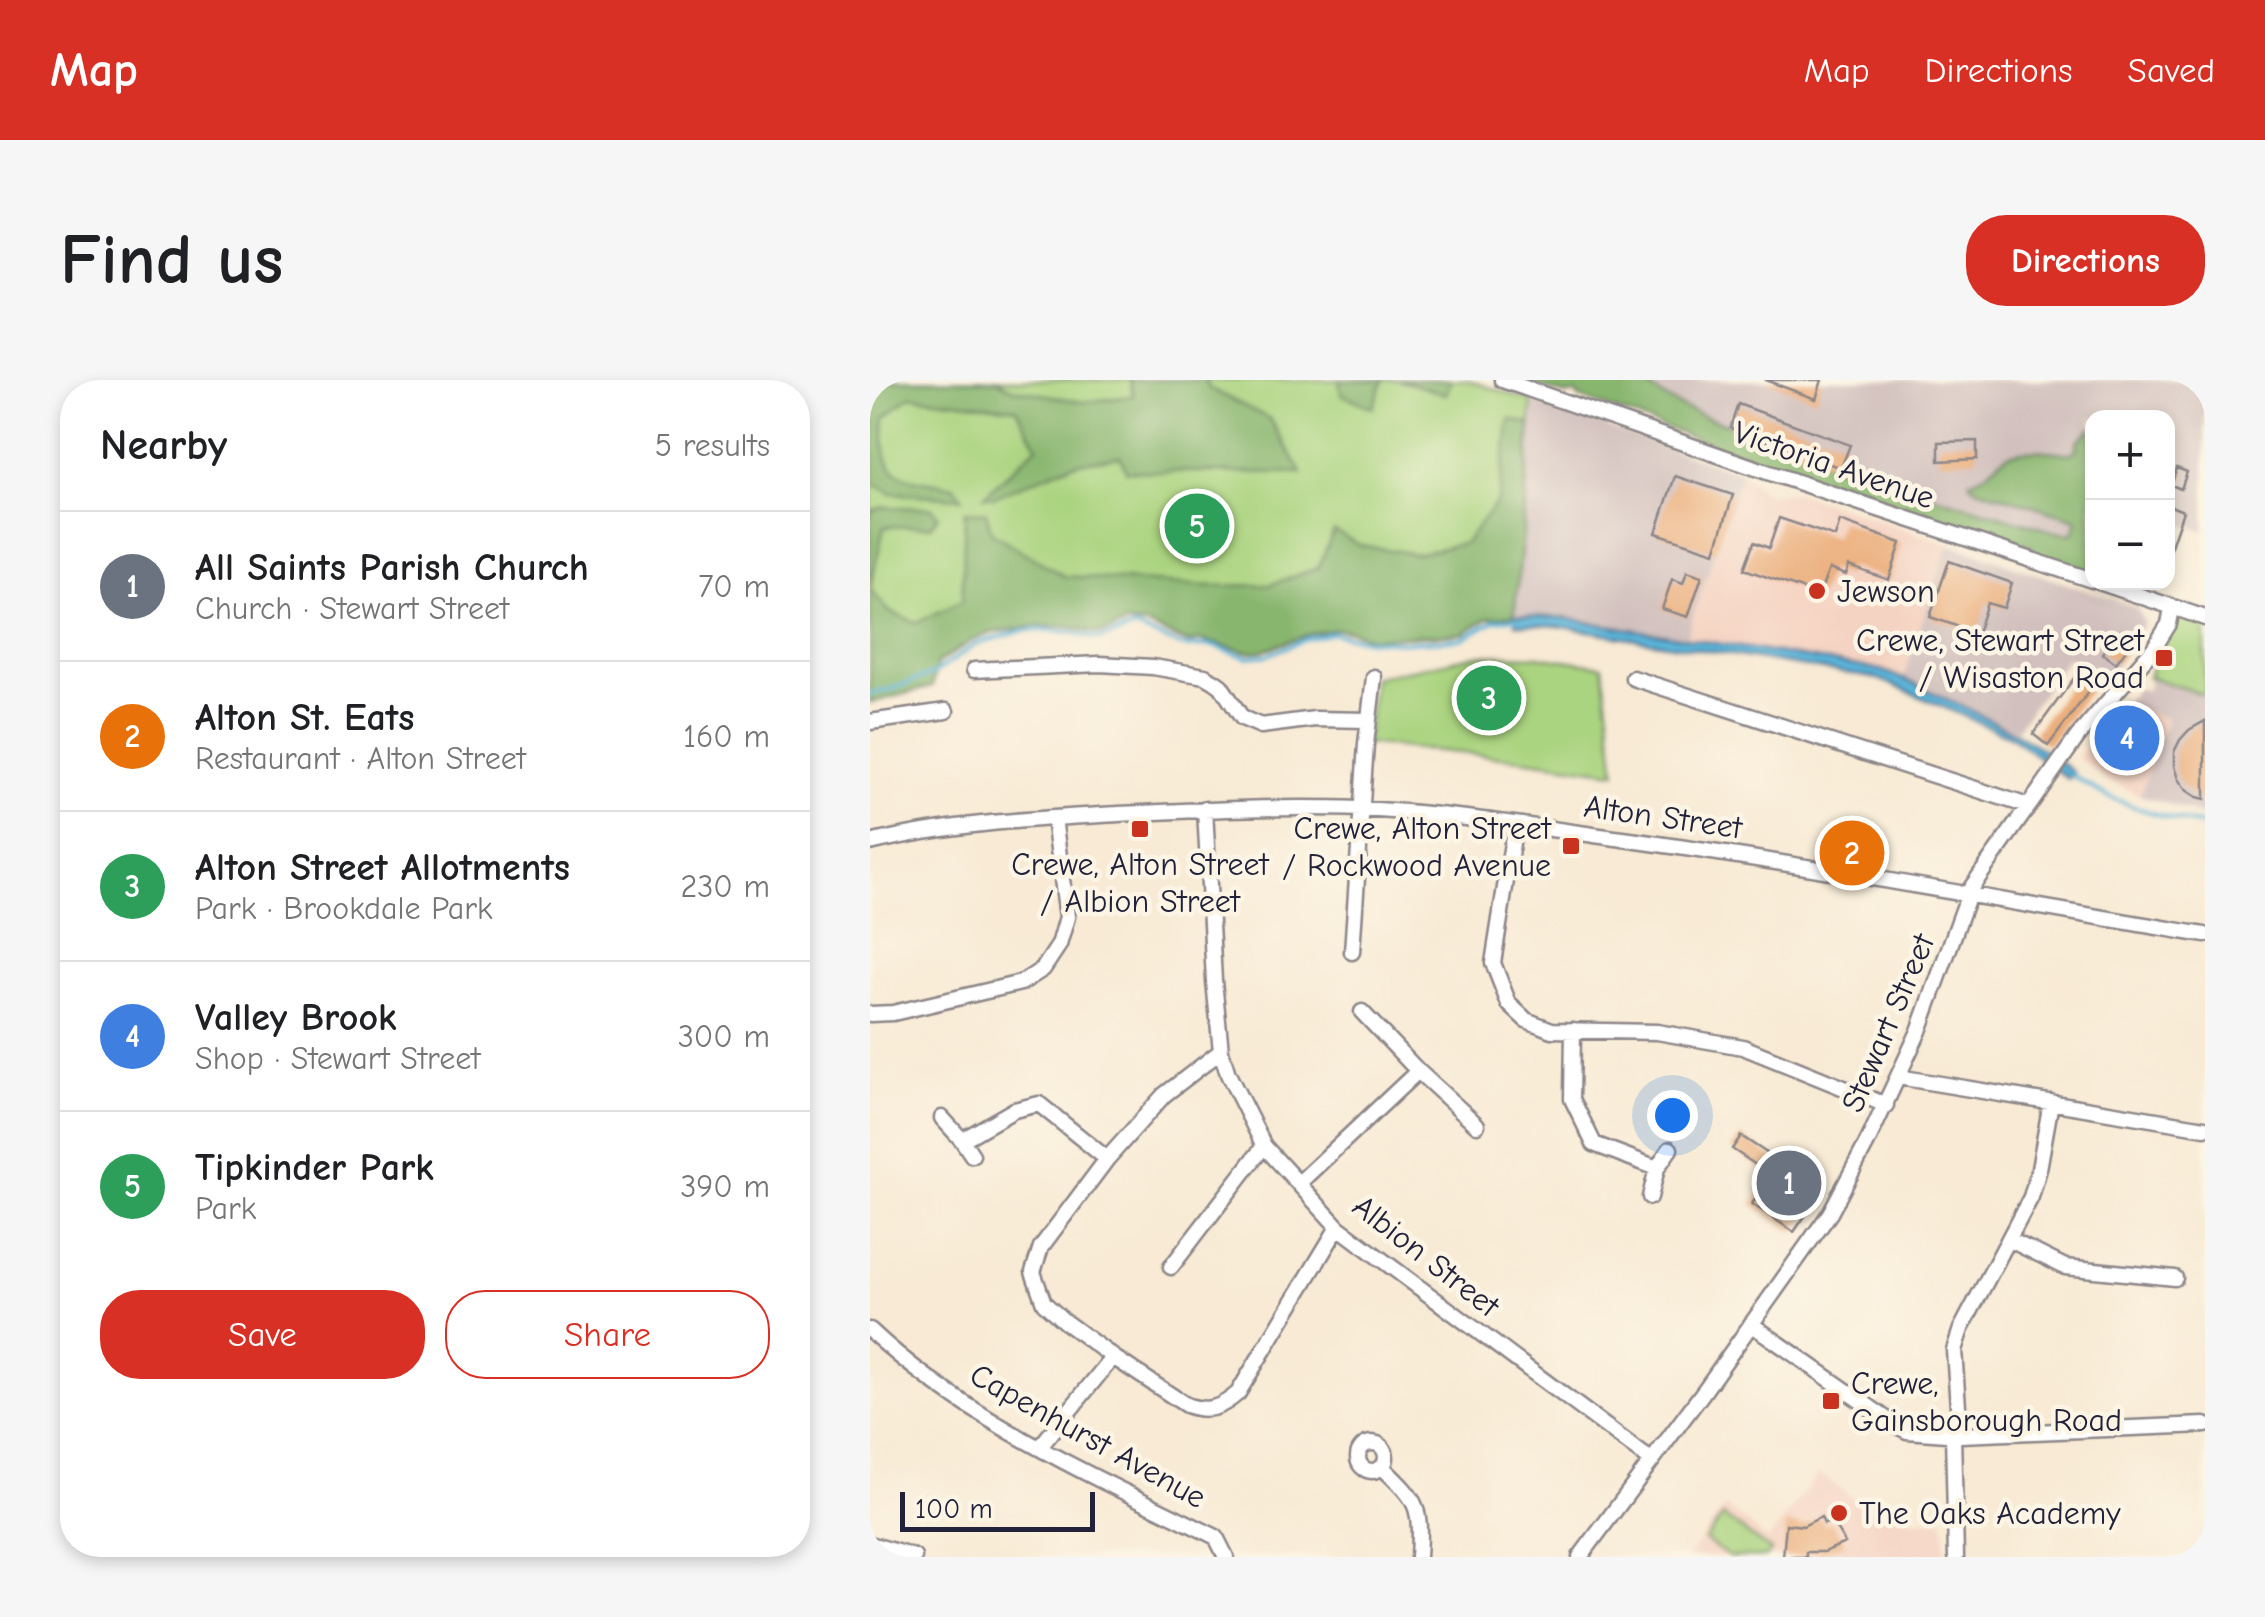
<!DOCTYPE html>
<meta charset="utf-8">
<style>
:root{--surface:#fff;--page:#f6f6f6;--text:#202124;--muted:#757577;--line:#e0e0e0;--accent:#d93025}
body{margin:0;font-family:"Comic Neue",sans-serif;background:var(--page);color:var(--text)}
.controls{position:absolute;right:30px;top:30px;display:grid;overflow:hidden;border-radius:20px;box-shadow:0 5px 15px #0003}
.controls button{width:90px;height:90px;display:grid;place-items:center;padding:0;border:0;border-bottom:2px solid var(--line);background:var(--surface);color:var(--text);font:50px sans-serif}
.scale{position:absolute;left:30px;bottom:25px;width:195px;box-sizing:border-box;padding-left:10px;border:5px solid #22223b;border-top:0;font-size:28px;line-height:35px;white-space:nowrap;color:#22223b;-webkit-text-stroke:8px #fcf5e5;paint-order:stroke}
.you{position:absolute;left:802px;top:735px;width:35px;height:35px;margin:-25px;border:8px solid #fff;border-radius:50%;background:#1a73e8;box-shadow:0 0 0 15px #1a73e833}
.badge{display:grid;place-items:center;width:65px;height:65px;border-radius:50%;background:var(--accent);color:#fff;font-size:32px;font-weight:700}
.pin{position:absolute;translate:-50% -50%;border:5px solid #fff;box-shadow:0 2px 10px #0006}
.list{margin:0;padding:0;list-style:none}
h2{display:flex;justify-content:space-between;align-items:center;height:130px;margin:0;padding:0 40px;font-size:42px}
h2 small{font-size:32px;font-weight:400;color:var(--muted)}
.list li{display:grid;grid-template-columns:65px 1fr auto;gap:30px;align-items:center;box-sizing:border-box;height:150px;padding:0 40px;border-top:2px solid var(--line)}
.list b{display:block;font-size:38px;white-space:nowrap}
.list p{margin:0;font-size:32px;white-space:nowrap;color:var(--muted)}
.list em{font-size:32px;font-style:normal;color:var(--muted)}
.actions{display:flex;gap:20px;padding:30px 40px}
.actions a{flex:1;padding:22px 0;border:2px solid var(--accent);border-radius:40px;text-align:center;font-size:35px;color:var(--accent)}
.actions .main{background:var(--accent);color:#fff}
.map{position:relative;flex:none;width:1335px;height:1177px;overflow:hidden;border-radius:40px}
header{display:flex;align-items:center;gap:60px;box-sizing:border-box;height:140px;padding:0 50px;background:var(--accent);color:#fff}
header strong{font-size:48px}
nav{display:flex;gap:55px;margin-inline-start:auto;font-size:35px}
.intro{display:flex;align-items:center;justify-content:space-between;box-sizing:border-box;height:240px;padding:0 60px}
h1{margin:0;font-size:70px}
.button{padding:25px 45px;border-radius:40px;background:var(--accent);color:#fff;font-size:35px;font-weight:700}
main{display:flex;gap:60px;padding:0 60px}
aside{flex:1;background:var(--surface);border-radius:40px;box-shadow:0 5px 15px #0003}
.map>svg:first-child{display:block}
.built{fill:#f5d3c2}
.industrial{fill:#d1c0bd}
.green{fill:#abd480;stroke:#667b5e;stroke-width:2.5}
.forest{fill:#88b66e;stroke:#556c54;stroke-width:2.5}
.water{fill:#5bb4d9;stroke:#3e6b8a;stroke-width:2.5}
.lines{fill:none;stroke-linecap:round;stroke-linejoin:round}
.stream{stroke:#5bb4d9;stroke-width:4}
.building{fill:#ebae7b}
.minor-casing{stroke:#8d8688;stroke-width:19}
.minor{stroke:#fff;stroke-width:14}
.poi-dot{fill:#c8321e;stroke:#fcf5e5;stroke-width:4}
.labels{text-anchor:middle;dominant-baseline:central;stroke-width:9;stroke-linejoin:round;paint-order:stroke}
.street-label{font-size:32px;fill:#22223b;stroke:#fcf5e5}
.poi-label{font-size:32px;fill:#22223b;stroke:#fcf5e5;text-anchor:start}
</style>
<header>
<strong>Map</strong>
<nav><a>Map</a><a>Directions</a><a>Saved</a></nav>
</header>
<div class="intro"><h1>Find us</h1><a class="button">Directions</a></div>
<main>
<aside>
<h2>Nearby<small>5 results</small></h2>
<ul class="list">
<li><span class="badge" style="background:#6b7280">1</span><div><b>All Saints Parish Church</b><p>Church · Stewart Street</p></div><em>70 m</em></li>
<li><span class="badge" style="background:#e8710a">2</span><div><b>Alton St. Eats</b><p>Restaurant · Alton Street</p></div><em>160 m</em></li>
<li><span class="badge" style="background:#2e9e5b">3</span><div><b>Alton Street Allotments</b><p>Park · Brookdale Park</p></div><em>230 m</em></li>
<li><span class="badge" style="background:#3f7fe0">4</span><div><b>Valley Brook</b><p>Shop · Stewart Street</p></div><em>300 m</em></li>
<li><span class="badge" style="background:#2e9e5b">5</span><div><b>Tipkinder Park</b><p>Park</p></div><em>390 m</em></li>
</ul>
<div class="actions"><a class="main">Save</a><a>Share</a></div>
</aside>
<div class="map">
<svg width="1335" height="1177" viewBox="0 0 1335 1177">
<rect width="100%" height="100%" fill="#fcf5e5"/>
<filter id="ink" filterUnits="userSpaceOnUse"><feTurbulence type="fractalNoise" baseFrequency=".01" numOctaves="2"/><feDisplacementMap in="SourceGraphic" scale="20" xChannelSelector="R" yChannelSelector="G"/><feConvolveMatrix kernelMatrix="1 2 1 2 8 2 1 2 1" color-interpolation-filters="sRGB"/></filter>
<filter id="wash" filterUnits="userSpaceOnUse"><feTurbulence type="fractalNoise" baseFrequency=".0048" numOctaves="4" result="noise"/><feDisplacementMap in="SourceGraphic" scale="40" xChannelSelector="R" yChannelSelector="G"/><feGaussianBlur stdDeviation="2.25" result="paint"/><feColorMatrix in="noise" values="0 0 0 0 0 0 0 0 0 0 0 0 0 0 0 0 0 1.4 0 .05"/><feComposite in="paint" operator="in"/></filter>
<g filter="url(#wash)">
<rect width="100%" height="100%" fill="#f8ead4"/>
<path class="built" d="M871,93l25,21 31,-2 152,52 -46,134 -41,-12 -176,-28z
M1254,323l44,15 -28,77 -35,-16 -27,-22z
M949,1093l45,33 51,14h29l2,37h-258l37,-51 43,34z"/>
<path class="industrial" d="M766,0h569v151l-26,-8 -11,36v-141h-76v10l-21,26 -41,-4 -20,4 -8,4 -14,16 -19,7 4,6 104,32 -4,15 -17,-2 -215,-64 -162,-62z
M662,21l209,72 -55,165 -123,-20 -49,-3 9,-83z
M1079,164l188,64 7,15 -34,51 -43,-16 -52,73 -112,-53z
M1277,297l58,18v121l-65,-21 27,-76 -43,-16 14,-15 7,3 5,-6z"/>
<path class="green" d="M0,0h597l65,21 -9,132 -9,82 -26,3 -26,16 -92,4 -18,-7 -16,-2 -25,5 -50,17 -13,1 -47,-12 -13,3 -40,-17 -21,-2 -26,10 -32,-7 -32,-1 -46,7 -20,8 -34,23 -67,-63v-81l4,-57z
M1302,228l33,13v74l-57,-18z
M608,275l60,1 65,10 13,106 -94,-13 -156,-15 8,-67z
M853,1136l48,35 -5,6h-37l-24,-17z"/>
<path class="forest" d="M0,0h127l14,8 72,14 50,-6 -3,-16h75l4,8 61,31 32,54 -176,-2 -6,-15 -48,8 -78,33 -10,-1 53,-50 -21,-38 -106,-12 -25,21c-6,64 14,60 69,69l8,12 -72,-5 -17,-10v-74z
M469,0h44l-10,28 -32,-14z
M528,0h54l-6,14z
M650,0h116l43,26 162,62 215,64 17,2 4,-15 -104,-32 -4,-6c15,-5 21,-11 32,-22 14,-13 52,-8 70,-5l7,-7 -1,-5 15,-14v147l-59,-20v-8c-19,-7 -38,-11 -57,-17l-5,4 -392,-136 -3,-5 -11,2z
M640,39l20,5 -7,109 -9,82 -26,3 -26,16 -92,4 -18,-7 -16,-2 -25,5 -50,17 -13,1 -47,-12 -13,3 -40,-17 -21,-2 -26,10 -32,-7 -32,-1 -46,7 -20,8 -34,22 -5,24 -62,16v-183l2,-9 10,-4 50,1 6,7 -7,11 -47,1 -14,62 20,23 26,11 46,-22 3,-90 21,1 6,21 72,43 145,10 60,-1 49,-17 16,-37 26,14 56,9 49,-11 33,-42z"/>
<path class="water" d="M644,235l49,3 318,52c27,10 52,23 78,35 43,20 76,37 114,67l-5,7 -58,-43 -131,-57 -322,-53 -41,-2z"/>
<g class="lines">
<path class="stream" d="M0,314l19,-4 44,-16 43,-30 46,-13 26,-1 22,2 30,7 35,-11 50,19 25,-2 37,12 21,-2 38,-16 26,-6 37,7 37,2 56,-3 33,-19 21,-2
M1201,394c32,25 93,46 134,51"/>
</g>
<g id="blocks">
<path class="building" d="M895,0h57l-6,19z
M868,24l112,41 -9,23 -111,-40z
M1107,61v18l-38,2v-19z
M1307,88l10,4 -6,17 -10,-4z
M805,96l58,19 -18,57 -59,-19z
M1298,125l15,6 -14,41h-1z
M909,138l56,19 5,-16 61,22 -12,37 -40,-14 -3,9 -17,-6 -10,26 -75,-26 10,-27 15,6z
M1079,181l63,22 -8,25 -17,-5 -10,30 -47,-16z
M817,191l15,5 -14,41 -26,-8 10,-30 11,4z
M1244,257l14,10 -12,16 -14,-10z
M1207,294l16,12 -45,60 -15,-12z
M1335,341v78l-8,-2 -11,-7 -8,-11 -4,-13v-14l6,-12 9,-10z
M1245,366l10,10 -13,13 -10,-10z
M871,756l82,54 -29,42 -42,-28 19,-29 -39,-26z
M951,1137l3,7 8,-2 13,21 -21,9h-18v5h-23l3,-33 17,2z"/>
</g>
</g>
<g filter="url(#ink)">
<use href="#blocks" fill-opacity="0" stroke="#8d8688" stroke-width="2.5"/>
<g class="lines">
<g class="minor-casing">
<path id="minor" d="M632,0l268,93 322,107
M1229,202l106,36
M104,290l125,-6 54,3 52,9 9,5 7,5 21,32 19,8 54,-7 53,1
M763,298l395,128
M0,342l76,-11
M335,429l9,172 7,70 7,23 36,72 74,81 314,234
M645,444l-22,139 16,41 17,16 26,10 105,2 86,15 143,58
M0,463c82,-20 164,-24 248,-29 80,-4 161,-8 242,-5 88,4 175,18 263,30 194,27 388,64 582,96
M482,572l14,-208 8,-67
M492,632l56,59 59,54
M0,634l23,-1 128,-30 22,-14 16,-24 8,-28 -13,-99
M703,650l-1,69 22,45 63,24
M351,671l-57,44 -57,64 -66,88 -8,25 11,31 21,19 48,35 73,48c22,8 35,3 52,-12l100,-166
M1028,697l307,51
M72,738l20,22
M102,775l-10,-15 52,-30 25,-6 68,55
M429,803l119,-112
M780,817l7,-29 13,-19
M1140,860l55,27 110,11
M301,887l93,-121
M881,944l144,101 12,6 53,4 245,-10
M0,950c99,93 226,147 346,207l10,20
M1083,1054l3,123
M1090,1055l-6,-85 7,-21 70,-132 8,-28 12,-67
M488 1077a14 14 0 1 1 28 0a14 14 0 1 1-28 0Z
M169,1068l74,-91
M512,1087c37,35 39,39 36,90
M0,1164l44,13
M710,1177l124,-166 126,-178 37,-70 52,-112 52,-143 107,-152 76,-88 15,-24 3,-16"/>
</g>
<use href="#minor" class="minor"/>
</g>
</g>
<g class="poi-dot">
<circle cx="947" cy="211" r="10"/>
<rect x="1284" y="268" width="20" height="20" rx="5"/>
<rect x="260" y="439" width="20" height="20" rx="5"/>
<rect x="691" y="456" width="20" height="20" rx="5"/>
<rect x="951" y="1011" width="20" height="20" rx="5"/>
<circle cx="969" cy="1133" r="10"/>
</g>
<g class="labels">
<g class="street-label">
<text transform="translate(964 85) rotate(19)">Victoria Avenue</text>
<text transform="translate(793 437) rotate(8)">Alton Street</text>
<text transform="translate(1018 643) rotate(-67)">Stewart Street</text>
<text transform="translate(556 876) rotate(38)">Albion Street</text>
<text transform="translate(218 1056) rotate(29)">Capenhurst Avenue</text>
</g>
<g class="poi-label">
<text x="967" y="211">Jewson</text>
<text x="1274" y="260" text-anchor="end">Crewe, Stewart Street<tspan x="1274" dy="37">/ Wisaston Road</tspan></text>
<text x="681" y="448" text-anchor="end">Crewe, Alton Street<tspan x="681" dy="37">/ Rockwood Avenue</tspan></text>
<text x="270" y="484" text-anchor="middle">Crewe, Alton Street<tspan x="270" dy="37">/ Albion Street</tspan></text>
<text x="981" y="1003">Crewe,<tspan x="981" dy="37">Gainsborough Road</tspan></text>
<text x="989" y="1133">The Oaks Academy</text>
</g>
</g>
</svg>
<div class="controls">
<button>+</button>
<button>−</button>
</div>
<div class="scale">100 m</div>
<div class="you"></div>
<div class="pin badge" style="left:919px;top:803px;background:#6b7280">1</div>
<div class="pin badge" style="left:982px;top:473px;background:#e8710a">2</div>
<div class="pin badge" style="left:619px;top:318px;background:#2e9e5b">3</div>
<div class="pin badge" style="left:1257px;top:358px;background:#3f7fe0">4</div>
<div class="pin badge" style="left:327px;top:146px;background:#2e9e5b">5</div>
</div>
</main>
